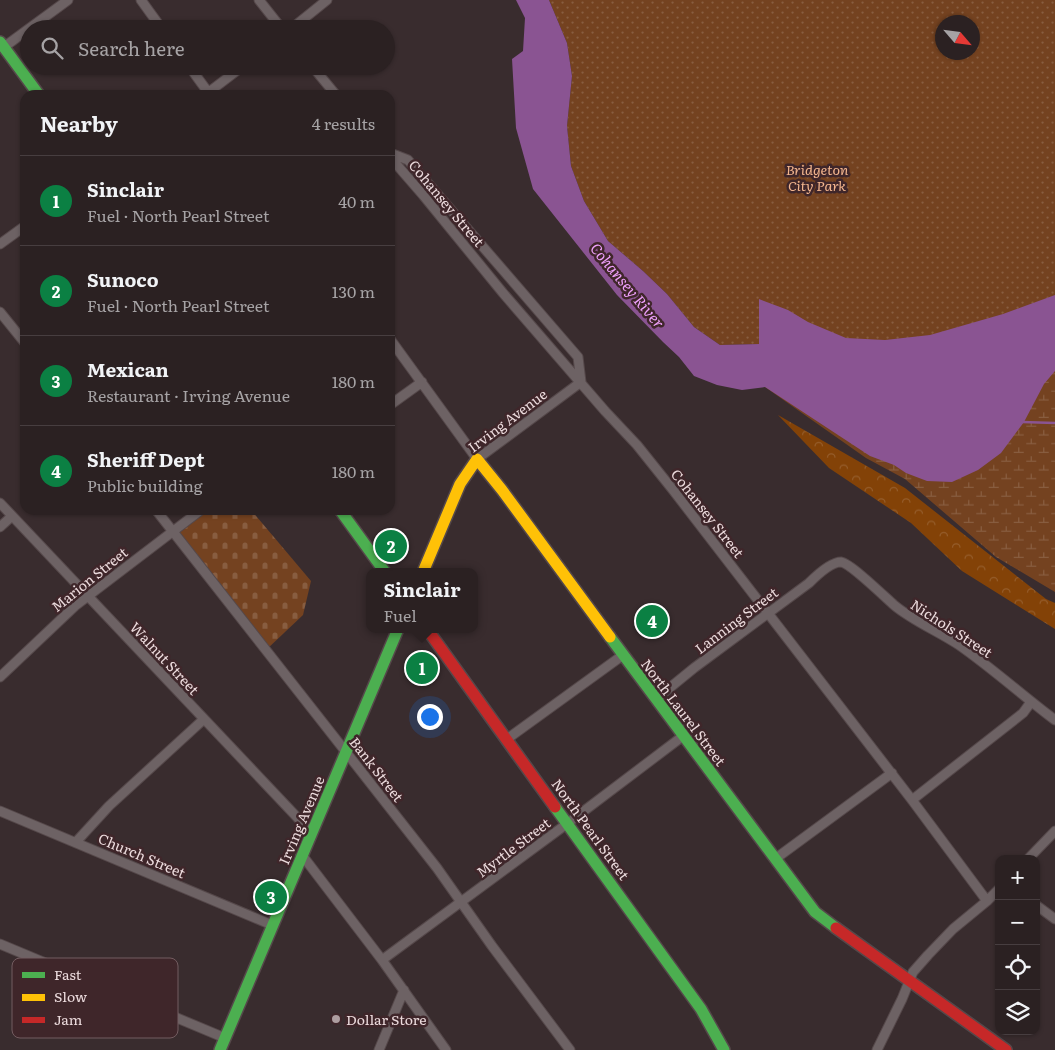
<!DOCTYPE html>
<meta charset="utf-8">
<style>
:root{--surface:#2b2122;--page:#372e2f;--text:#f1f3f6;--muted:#a6a3a5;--line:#473e40;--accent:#0b8043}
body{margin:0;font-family:Literata,serif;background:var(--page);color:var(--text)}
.controls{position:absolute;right:15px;bottom:15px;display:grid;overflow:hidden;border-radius:10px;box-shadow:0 1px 4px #0004}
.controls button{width:45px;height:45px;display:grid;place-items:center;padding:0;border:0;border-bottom:1px solid var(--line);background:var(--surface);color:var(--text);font:25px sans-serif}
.compass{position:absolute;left:935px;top:15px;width:45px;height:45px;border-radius:50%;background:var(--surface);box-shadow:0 1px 4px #0004;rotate:118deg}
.you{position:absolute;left:429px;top:716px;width:18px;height:18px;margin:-12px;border:4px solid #fff;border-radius:50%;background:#1a73e8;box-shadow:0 0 0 8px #1a73e833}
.badge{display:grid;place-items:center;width:32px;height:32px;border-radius:50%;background:var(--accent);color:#fff;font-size:16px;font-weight:700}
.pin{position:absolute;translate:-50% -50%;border:2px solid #fff;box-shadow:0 1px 5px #0006}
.popup{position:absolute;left:366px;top:568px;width:112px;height:65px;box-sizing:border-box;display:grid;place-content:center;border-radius:10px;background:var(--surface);filter:drop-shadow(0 1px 4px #0005);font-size:16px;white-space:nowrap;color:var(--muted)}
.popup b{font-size:19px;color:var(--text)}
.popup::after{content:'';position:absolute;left:50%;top:100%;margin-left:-10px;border:10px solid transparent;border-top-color:var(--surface)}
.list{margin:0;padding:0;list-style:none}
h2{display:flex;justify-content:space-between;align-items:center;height:65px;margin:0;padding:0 20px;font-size:21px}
h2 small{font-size:16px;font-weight:400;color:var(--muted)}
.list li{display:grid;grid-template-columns:32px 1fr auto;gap:15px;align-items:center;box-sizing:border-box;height:90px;padding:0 20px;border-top:1px solid var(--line)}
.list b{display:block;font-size:19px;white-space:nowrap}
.list p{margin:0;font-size:16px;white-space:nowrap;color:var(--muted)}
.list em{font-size:16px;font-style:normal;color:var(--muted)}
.icon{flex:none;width:28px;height:28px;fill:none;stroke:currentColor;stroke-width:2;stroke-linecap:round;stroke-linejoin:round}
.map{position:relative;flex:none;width:1055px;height:1050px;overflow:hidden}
.search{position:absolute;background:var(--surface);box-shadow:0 1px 4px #0004;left:20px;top:20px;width:375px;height:55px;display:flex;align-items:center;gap:12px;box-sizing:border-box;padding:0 18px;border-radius:28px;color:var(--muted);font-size:19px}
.panel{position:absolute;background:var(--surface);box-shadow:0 1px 4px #0004;left:20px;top:90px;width:375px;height:425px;border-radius:15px}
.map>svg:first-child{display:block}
.forest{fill:url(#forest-crowns)}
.wetland{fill:url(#wetland-marsh)}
.cemetery{fill:url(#cemetery-stones)}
.park{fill:url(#park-dots);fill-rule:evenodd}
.water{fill:#8a5492}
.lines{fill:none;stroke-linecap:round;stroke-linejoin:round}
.stream{stroke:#8a5492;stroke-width:2.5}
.street-casing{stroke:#55484a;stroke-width:11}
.fast-casing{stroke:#55484a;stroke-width:14}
.slow-casing{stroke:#55484a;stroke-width:14}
.jam-casing{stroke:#55484a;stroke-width:14}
.street{stroke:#6d6264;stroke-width:9}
.fast{stroke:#4caf50;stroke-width:11}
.slow{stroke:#ffc107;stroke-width:11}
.jam{stroke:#c62828;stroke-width:11}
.poi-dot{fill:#ad9ea0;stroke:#3f262a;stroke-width:2}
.labels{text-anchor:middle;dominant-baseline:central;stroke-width:5;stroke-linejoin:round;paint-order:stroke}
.park-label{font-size:14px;font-style:italic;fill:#f4b68e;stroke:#3f262a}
.street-label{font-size:14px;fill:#ecdbdd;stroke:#3f262a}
.poi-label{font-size:14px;fill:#ecdbdd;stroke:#3f262a;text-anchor:start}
.water-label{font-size:15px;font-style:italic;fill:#eea0fb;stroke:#3f262a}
.key{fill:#3f262a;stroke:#735c60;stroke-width:1}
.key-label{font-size:14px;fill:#ecdbdd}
</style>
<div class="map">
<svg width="1055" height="1050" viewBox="0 0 1055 1050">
<defs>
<pattern id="forest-crowns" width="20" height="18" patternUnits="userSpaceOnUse" patternTransform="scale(1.25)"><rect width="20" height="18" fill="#834207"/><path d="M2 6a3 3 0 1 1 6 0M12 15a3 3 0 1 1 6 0" fill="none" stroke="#955d2b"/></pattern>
<pattern id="wetland-marsh" width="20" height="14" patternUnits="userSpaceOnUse" patternTransform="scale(1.25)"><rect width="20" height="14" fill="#744220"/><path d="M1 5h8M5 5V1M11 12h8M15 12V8" fill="none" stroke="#885d40"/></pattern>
<pattern id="cemetery-stones" width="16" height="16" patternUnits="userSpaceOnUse" patternTransform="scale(1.25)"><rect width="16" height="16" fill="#744220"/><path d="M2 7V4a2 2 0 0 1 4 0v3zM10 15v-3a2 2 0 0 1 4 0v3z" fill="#885d40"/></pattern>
<pattern id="park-dots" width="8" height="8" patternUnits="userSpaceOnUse" patternTransform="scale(1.25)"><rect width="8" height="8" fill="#744220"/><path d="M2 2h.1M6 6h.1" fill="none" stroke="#885d40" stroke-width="1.8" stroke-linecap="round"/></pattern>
</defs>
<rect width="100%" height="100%" fill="#392c2e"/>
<path class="forest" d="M778,415l127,73 141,111 9,4v26l-93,-58 -51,-48 -82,-55z"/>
<path class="wetland" d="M1055,302v290l-59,-35 -91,-78 -39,-21 -101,-71z"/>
<path class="cemetery" d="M201,510h50l60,71 -8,34 -37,35 -93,-119z"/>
<path class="park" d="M549,0h506v338l-335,7 -26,-18 -27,-33 -24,-23 -35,-30 -24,-40 -13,-35 -4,-40 5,-50 -5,-33zM942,22h30v30h-30z"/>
<path class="water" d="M516,0h33l18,43 5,33 -5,50 4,40 13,35 24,40 35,30 24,23 27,33 26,18 39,-1v-45l29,11 20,12 38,16 39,2 45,-5 73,-21 52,-19v76l-11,13 -20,38 -23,31 -23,17 -26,12 -25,-1 -21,-8 -12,-8 -24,-9 -105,-69 -23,3 -25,-5 -23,-9 -15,-19 -16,-15 -46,-47 -84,-106 -17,-61 -4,-69 11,-8 2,-33z"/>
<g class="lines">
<path class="stream" d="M1022,422l33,1"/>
<g class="street-casing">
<path id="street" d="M141,0l21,29
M259,0l23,29
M291,29l36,-29
M4,47l64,-47
M189,66l21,29
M312,66l24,29
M205,95l38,-29
M390,153l18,7 170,197 3,25
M390,157l33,38 80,98 102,118 32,34 36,45 239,310 75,101
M0,244l25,-18
M0,312l25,31
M390,339l87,120 104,-77
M390,405l32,-23
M0,503l311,329
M156,510l281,358 55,78 78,104
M0,527l12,-11
M0,677l75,-71 126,-96
M656,699l38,-31 115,-85c7,-7 22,-21 32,-21 9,1 44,35 53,43 19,16 44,26 65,40 33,23 64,51 96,75
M507,739l116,-84
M912,800l111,-87 8,-11
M0,811l272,114
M76,842l33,-36 95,-87
M302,855l80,105 64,90
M775,859l117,-86
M1028,859l27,-28
M1036,905l19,14
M0,944l225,94
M382,960l186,-137 115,-87
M379,1050l25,-60
M877,1050l25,-51 11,-27 15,-17 25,-26 34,-28 12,-12"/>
</g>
<g class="fast-casing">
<path id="fast" d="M0,42l39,53
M340,510l45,62
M610,637l205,275 21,16
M555,807l146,202 23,41
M220,1050l178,-421"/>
</g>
<g class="slow-casing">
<path id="slow" d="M423,572l37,-88 17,-25 25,31 108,147"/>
</g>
<g class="jam-casing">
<path id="jam" d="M427,629l128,178
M836,928l170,122"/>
</g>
<use href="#street" class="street"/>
<use href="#fast" class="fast"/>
<use href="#slow" class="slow"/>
<use href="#jam" class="jam"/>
</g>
<circle class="poi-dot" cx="336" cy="1019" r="5"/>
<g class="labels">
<g class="park-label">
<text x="817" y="169">Bridgeton<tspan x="817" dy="16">City Park</tspan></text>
</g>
<g class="street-label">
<text transform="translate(447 203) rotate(50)">Cohansey Street</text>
<text transform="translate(507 420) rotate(-37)">Irving Avenue</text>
<text transform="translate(708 513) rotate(52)">Cohansey Street</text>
<text transform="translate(89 579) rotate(-39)">Marion Street</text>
<text transform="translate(736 620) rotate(-37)">Lanning Street</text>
<text transform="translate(952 628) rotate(33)">Nichols Street</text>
<text transform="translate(165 658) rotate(47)">Walnut Street</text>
<text transform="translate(684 712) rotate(53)">North Laurel Street</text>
<text transform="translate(377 769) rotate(52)">Bank Street</text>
<text transform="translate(301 820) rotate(-67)">Irving Avenue</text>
<text transform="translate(591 829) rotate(54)">North Pearl Street</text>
<text transform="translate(513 847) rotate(-37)">Myrtle Street</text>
<text transform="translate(142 855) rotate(23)">Church Street</text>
</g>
<g class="poi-label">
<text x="346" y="1019">Dollar Store</text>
</g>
<g class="water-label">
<text transform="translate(628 285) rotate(50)">Cohansey River</text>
</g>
</g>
<rect x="12" y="958" width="166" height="80" rx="8" class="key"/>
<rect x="22" y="972" width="23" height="6" fill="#4caf50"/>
<rect x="22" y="994" width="23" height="7" fill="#ffc107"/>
<rect x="22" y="1017" width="23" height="6" fill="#c62828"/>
<g class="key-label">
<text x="54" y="980">Fast</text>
<text x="54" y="1002">Slow</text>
<text x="54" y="1025">Jam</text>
</g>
</svg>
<div class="controls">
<button>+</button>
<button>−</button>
<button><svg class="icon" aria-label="locate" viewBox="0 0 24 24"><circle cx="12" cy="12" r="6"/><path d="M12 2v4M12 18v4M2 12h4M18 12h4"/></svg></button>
<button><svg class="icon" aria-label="layers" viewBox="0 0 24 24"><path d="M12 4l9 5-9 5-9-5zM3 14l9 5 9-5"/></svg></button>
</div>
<svg class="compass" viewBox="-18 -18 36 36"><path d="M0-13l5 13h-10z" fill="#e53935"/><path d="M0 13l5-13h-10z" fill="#a6a3a5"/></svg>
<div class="you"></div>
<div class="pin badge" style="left:422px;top:668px">1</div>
<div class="popup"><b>Sinclair</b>Fuel</div>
<div class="pin badge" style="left:391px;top:546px">2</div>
<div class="pin badge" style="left:271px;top:897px">3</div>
<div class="pin badge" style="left:652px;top:621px">4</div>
<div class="search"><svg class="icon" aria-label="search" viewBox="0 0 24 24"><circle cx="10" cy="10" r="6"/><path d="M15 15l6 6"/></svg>Search here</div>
<section class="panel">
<h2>Nearby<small>4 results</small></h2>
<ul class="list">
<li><span class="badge">1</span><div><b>Sinclair</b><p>Fuel · North Pearl Street</p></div><em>40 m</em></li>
<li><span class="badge">2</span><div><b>Sunoco</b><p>Fuel · North Pearl Street</p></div><em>130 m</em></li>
<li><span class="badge">3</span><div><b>Mexican</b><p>Restaurant · Irving Avenue</p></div><em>180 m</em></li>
<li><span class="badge">4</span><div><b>Sheriff Dept</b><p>Public building</p></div><em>180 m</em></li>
</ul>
</section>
</div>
